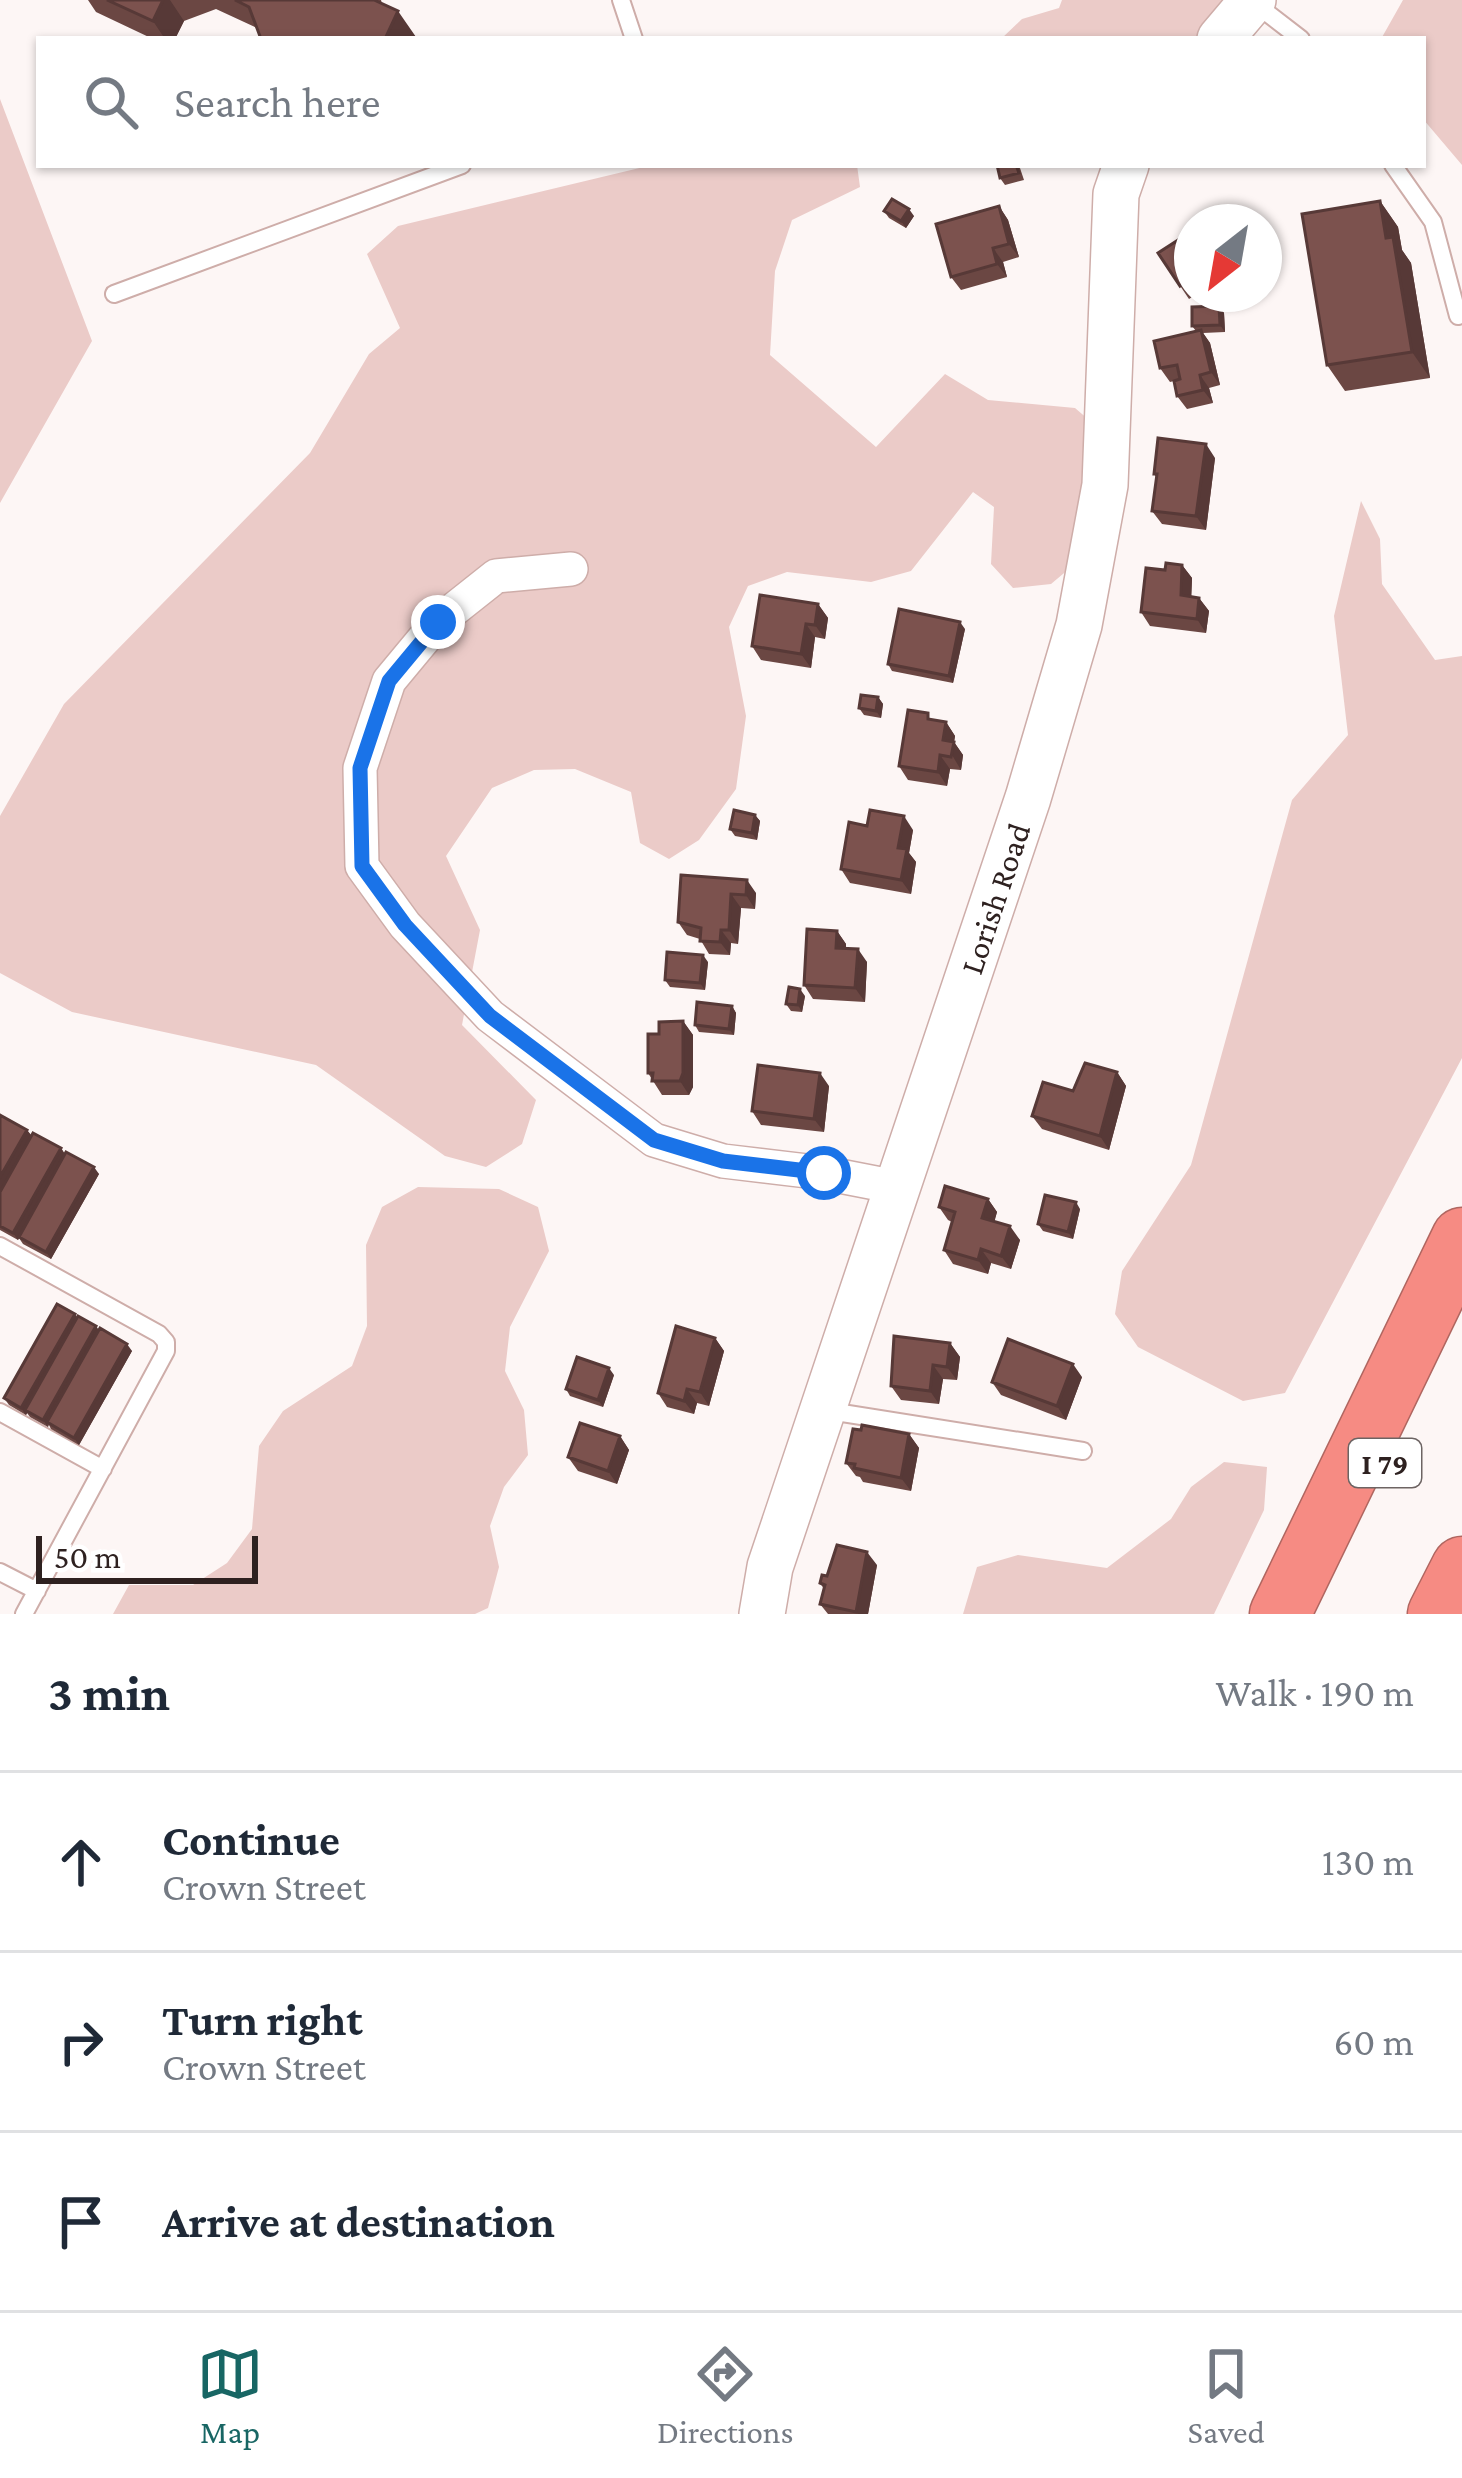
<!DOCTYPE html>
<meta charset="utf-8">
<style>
:root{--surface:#fff;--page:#f6f6f7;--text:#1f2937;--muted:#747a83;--line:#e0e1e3;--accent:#186664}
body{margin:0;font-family:"Crimson Pro",serif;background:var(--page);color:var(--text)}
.compass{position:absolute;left:1174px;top:204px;width:108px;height:108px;border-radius:50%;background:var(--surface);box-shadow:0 3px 9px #0004;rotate:211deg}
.scale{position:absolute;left:36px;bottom:30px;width:222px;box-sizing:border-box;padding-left:12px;border:6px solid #2e2120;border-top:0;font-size:33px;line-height:42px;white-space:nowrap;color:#2e2120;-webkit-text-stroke:9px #fff;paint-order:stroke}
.stop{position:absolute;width:36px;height:36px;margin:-27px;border:9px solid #1a73e8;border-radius:50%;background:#fff}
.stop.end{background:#1a73e8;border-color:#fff;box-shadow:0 3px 12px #0008}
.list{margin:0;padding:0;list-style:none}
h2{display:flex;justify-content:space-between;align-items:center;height:156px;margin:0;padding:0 48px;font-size:51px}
h2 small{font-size:39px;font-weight:400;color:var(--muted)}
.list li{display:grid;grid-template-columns:78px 1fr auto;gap:36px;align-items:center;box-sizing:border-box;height:180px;padding:0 48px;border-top:3px solid var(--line)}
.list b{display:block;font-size:45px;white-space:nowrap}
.list p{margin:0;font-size:39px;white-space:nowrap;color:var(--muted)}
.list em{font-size:39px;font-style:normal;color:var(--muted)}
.icon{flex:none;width:66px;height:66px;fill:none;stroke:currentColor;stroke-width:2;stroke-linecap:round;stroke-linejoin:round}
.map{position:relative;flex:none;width:1462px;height:1614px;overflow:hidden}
.search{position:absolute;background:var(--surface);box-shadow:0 3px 9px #0004;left:36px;right:36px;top:36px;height:132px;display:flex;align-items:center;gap:30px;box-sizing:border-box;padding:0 42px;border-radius:0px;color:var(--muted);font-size:45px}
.sheet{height:696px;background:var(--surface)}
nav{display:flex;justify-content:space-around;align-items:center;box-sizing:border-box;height:168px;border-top:3px solid var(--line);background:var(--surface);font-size:33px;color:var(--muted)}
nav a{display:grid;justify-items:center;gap:6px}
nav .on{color:var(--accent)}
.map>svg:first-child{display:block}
.green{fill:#ebcbc8}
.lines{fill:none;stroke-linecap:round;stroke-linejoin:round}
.lane-casing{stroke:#ceada9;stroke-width:20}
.street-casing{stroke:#ceada9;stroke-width:36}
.secondary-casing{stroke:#ceada9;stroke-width:48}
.highway-casing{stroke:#b06660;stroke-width:63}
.lane{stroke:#fff;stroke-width:16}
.street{stroke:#fff;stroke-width:33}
.secondary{stroke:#fff;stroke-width:45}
.highway{stroke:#f68b83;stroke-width:60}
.wall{fill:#6b4743}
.shaded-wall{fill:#573937}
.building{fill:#7c524e;stroke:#573937;stroke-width:3}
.route{stroke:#1a73e8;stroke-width:15}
.labels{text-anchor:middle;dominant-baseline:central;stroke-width:12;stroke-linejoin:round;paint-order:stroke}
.shield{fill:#fff;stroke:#6d6463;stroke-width:3}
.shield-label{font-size:30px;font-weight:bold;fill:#2e2120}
.street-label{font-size:33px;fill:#2e2120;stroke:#fff}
</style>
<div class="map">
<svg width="1462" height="1614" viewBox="0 0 1462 1614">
<rect width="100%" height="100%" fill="#fdf6f5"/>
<path class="green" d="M1062,0h187l-33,39h-215l21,-20 37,-11z
M1403,0h59v165l-39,-46v-80h-42z
M0,99l92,242 -92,162z
M652,165h205l3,22 -68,33 -17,51 -5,84 106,92 69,-73 43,26 87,8 28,24 -15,121 -37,31 -38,4 -22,-24 3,-57 -21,-15 -62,79 -40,11 -84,-10 -39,14 -19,41 17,89 -10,73 -37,51 -30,19 -29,-16 -9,-51 -56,-23 -41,1 -42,18 -46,68 34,74 -18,95 74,75 -14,44 -36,23 -41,-11 -129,-91 -244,-53 -72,-39v-157l64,-112 246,-251 59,-99 31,-26 -33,-74 31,-28z
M1361,501l19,38 2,45 53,76 27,-4v402l-177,335 -42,8 -105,-54 -23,-33 7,-43 69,-106 101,-365 56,-65 -14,-119z
M418,1187l81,2 39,18 11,44 -39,76 -5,44 19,39 4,45 -24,32 -14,39 9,41 -11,41 -13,6h-362l16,-29h64l34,-22 25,-34 7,-83 24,-35 69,-45 15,-40 -1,-81 16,-38z
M1224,1462l43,5 -3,43 -50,104h-251l14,-47 41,-12 89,13 64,-49 20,-32z"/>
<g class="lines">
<g class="lane-casing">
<path id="lane" d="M621,0l13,39
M1253,2l48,37
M1393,165l40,57 25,94
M114,294l348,-129
M0,1246l159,88 7,8v9l-142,263
M823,1410l260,41
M0,1412l103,57
M0,1572l37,19"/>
</g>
<g class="street-casing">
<path id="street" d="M571,569l-75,7 -58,46 -49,59 -29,87 2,98 43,59 85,91 164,124 69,21 101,12 72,14"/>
</g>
<g class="secondary-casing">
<g id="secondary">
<path d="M1220,39l33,-39"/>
<path id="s1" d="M762,1614l8,-47 258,-769 51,-173 26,-140 11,-291 10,-29"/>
</g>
</g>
<g class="highway-casing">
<path id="highway" d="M1280,1614l182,-376
M1438,1614l24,-47"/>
</g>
<use href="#lane" class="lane"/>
<use href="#street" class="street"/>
<use href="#secondary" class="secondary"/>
<use href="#highway" class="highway"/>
</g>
<path class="wall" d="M88,0h293l1,4 34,33 -159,-9 -41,-19 -32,12 -9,18h-22l-57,-27z
M997,165h22l5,15 -19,5 -5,-7z
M1380,201l18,26 4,23 9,13 19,115 -85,13 -18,-26z
M999,206l9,14 11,37 -16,5 4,15 -46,13 -10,-13z
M884,211l30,5 -8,12 -17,-10z
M1192,231v63h5l-8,5 -31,-46z
M1219,306l5,7 1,19 -22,1 7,10 10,42 -11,3 4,15 -26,6 -10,-13 -3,-15 -4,1 -10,-14 36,-37 -4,-5z
M1215,458l-9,72 -44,-6 -10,-13 5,-33 -3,-4z
M1182,565l10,13 -1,18 8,2 10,13 -3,22 -56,-7 -9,-14 24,-42z
M818,604l10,14 -3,21 -10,-2 -4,31 -50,-8 -9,-14z
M965,629l-12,54 -61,-12 -4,-7z
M878,697l5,7 -2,14 -17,-3 -5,-7z
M933,720l13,2 9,14 -1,6 9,13 -2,15 -11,-1 -3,17 -39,-6 -9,-14z
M755,815l5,6 -3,19 -22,-4 -5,-7z
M867,826l46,4 -4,23 7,9 -5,32 -61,-11 -9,-14z
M681,875l75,18 -1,16 -14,-1 -3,36 -7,-1 -1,12 -21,-1 -9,-15 -13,-4 -9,-13z
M837,931l9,13v4l21,14 -2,40 -52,-3 -9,-14z
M708,962l-3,28 -35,-3 -5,-7z
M805,996l-3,16 -11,-1 -5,-7z
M732,1006l4,7 -2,22 -35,-3 -4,-7z
M683,1021l10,14v52l-4,8h-27l-14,-22 11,-39z
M1117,1072l9,14 -17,64 -67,-21 -10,-13z
M829,1086l-5,46 -63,-7 -9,-14z
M0,1115l27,15 4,6 30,12 4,6 34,20 -48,85 -28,-15 -4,-6 -1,2 -18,-10z
M988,1199l9,13 -3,9 26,19 -9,29 -20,-6 -3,11 -35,-10 -9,-14 8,-28 -4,-2 -9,-13z
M1080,1209l-7,30 -30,-8 -5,-7z
M77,1318l55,33 -53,94 -28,-16 -2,-4 -1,2 -18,-10 -3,-4 -1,2 -17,-10 -5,-7z
M715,1338l9,13 -15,55 -12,-3 -3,11 -27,-7 -9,-14z
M950,1343l10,14 -3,23 -14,-1 -4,25 -38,-4 -10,-14z
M614,1375l-11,32 -33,-11 -4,-7z
M1082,1377l-16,43 -65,-25 -9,-13z
M909,1434l10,14 -8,43 -48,-9 -3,-5 -4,-1 -10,-13z
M620,1436l9,14 -12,34 -39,-13 -10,-14z
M877,1565l-9,49h-40l-8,-10 4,-15 -4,-6 7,-7z"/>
<path class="shaded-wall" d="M163,0h7l14,21 -9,18h-10l-12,-18z
M398,11l18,26 -1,2h-30z
M1380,201l18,26 4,23 9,13 19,115 -18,-26 -26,-114z
M999,206l9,14 11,37 -10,-13z
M909,209l5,7 -8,12 -5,-7z
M993,248l10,14 4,15 -10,-13z
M1219,306l5,7 1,19 -5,-7z
M1201,330l9,13 10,42 -9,-13z
M1200,375l9,13 4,15 -10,-13z
M1206,444l9,14 -9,72 -10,-14z
M1182,565l10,13 -1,31 -10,-14z
M1199,598l10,13 -3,22 -9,-14z
M818,604l10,14 -3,21 -10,-14z
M960,622l5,7 -12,54 -4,-7z
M806,624l9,13 -4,31 -10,-14z
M878,697l5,7 -2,14 -5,-7z
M946,722l9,14 -1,6 9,13 -2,15 -18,-30z
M940,755l10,14 -3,17 -9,-14z
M755,815l5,6 -3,19 -5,-7z
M904,816l9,14 -4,23 7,9 -5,32 -10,-14 -3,-32z
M747,880l9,13 -1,16 -9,-14z
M731,894l10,14 -3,36 -9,-14z
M721,930l10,13 -1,12 -10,-13z
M837,931l9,13v17l-10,-13z
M858,949l9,13 -2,40 -10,-14z
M703,955l5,7 -3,28 -5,-7z
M800,989l5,7 -3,16 -4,-7z
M732,1006l4,7 -2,22 -5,-6z
M683,1021l10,14v52l-4,8 -9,-14z
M1117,1072l9,14 -17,64 -9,-14z
M820,1073l9,13 -5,46 -10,-13z
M27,1130l5,6 -32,56v-15z
M61,1148l4,7 -47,85 -5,-7z
M94,1167l5,7 -48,85 -5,-7z
M988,1199l9,13 -5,19 -10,-13z
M1076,1202l4,7 -7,30 -5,-7z
M1010,1226l10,14 -9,29 -10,-13z
M981,1249l10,14 -3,11 -10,-14z
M75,1314l4,7 -53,94 -5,-7z
M96,1326l5,7 -54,89 1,5 -5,-7z
M715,1338l9,13 -15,55 -9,-14z
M950,1343l10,14 -3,23 -10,-13z
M127,1344l5,7 -53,94 -5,-7z
M1073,1364l9,13 -16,43 -9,-14z
M933,1365l10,14 -4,25 -9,-13z
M609,1368l5,7 -11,32 -5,-7z
M687,1389l10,14 -3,11 -10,-13z
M909,1434l10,14 -8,43 -10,-13z
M620,1436l9,14 -12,34 -9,-13z
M867,1552l10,13 -9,49h-10l-2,-2z"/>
<path class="building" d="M107,0h56l-10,21z
M235,0h139l24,11 -13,28h-124l-12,-32z
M997,165h19l3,8 -19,5z
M892,199l17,10 -8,12 -17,-10z
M1380,201l6,37 7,-1 19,115 -85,13 -25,-151z
M999,206l10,38 -16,4 4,16 -46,13 -15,-53z
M1192,231v46l-12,9 -22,-33z
M1219,306l1,19 -28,1v-19z
M1201,330l10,42 -11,3 3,15 -26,6 -3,-15 6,-2 -3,-14 -17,3 -6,-27z
M1158,438l48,6 -10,72 -44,-5 5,-37h-3z
M1166,563l16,2 -1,30 18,3 -2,21 -56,-7 5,-44 19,2z
M760,595l58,9 -3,21 -9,-1 -5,30 -49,-8z
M899,609l61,13 -11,54 -61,-12z
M861,695l17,2 -2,14 -17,-3z
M908,710l20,3v6l18,3 -3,18 11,2 -3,15 -11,-2 -2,17 -39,-6z
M734,810l21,5 -3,18 -22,-4z
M870,810l34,6 -6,32 9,1 -6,31 -60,-11 8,-47 18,4z
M681,875l66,5 -1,15 -15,-1 -2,36h-8l-1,12 -20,-1 1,-13 -23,-6z
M807,929l30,2 -1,17 22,1 -3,39 -51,-3z
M667,952l36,3 -3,28 -35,-3z
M789,987l11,2 -2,16 -12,-1z
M697,1002l35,4 -3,23 -34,-4z
M683,1021v52l-3,8h-28l1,-8h-5v-39h11v-12z
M1085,1063l32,9 -17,64 -68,-20 11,-34 30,9z
M758,1065l62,8 -6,46 -62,-8z
M0,1115l27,15 -27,47z
M33,1133l28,15 -48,85 -13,-7v-34z
M66,1152l28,15 -48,85 -27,-15z
M945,1186l43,13 -6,19 28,8 -9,30 -20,-7 -3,11 -34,-10 11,-38 -16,-5z
M1045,1195l31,7 -8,30 -30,-8z
M57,1304l18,10 -54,94 -17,-10z
M78,1316l18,10 -53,94 -18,-10z
M676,1326l39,12 -15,54 -13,-3 -3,12 -26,-8z
M100,1328l27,16 -53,94 -27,-16z
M894,1336l56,7 -3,24 -14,-2 -3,26 -39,-5z
M1008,1339l65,25 -16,42 -65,-24z
M577,1357l32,11 -11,32 -32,-11z
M580,1423l40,13 -12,35 -40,-14z
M862,1425l47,9 -8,44 -47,-10 1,-4 -9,-1 7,-34 8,1z
M837,1545l30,7 -11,60 -36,-8 5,-19 -5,-2 2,-8 5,1z"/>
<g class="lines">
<path class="route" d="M438,622l-49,59 -29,87 2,98 43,59 85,91 164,124 69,21 101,12"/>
</g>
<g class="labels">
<rect class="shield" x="1349" y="1439" width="72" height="48" rx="9"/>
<g class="shield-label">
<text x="1385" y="1463">I 79</text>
</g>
<g class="street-label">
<text stroke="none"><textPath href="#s1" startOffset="753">Lorish Road</textPath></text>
</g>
</g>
</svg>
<svg class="compass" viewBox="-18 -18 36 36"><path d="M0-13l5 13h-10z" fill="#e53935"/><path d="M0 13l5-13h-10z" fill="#747a83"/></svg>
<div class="scale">50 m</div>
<div class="stop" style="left:824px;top:1173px"></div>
<div class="stop end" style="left:438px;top:622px"></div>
<div class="search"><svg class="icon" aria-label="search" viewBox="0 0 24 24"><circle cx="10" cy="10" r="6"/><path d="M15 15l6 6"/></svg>Search here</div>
</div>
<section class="sheet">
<h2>3 min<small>Walk · 190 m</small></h2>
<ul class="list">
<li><svg class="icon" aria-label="ahead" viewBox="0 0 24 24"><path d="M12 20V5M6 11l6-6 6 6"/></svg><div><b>Continue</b><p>Crown Street</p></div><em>130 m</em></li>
<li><svg class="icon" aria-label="right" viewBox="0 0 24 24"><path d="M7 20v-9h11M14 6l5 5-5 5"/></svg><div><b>Turn right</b><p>Crown Street</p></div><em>60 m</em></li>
<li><svg class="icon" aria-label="arrive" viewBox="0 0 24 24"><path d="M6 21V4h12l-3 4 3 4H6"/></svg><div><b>Arrive at destination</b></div></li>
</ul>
</section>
<nav>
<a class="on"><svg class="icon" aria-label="map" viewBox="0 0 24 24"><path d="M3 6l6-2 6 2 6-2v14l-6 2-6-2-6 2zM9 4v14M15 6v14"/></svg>Map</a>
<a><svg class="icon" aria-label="directions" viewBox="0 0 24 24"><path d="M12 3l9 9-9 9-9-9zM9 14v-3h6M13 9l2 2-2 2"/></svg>Directions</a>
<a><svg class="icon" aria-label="saved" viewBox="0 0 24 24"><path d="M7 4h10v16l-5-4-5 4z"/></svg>Saved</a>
</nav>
